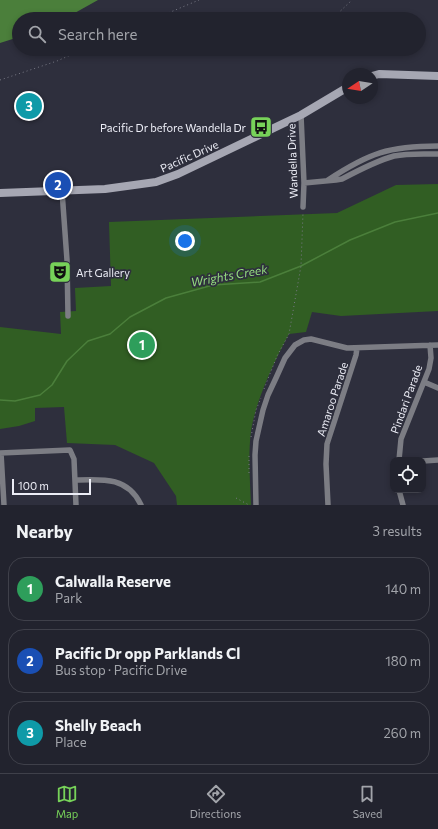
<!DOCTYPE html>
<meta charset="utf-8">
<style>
:root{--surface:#22232e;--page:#2a2b36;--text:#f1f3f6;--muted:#a2a4aa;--line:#3f404a;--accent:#77d259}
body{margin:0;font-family:Commissioner,sans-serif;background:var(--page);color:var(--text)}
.controls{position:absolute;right:12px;bottom:12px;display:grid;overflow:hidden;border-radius:8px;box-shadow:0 2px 6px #0003}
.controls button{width:36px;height:36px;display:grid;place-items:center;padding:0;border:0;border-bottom:1px solid var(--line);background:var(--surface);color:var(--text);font:20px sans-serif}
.compass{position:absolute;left:342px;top:68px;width:36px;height:36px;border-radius:50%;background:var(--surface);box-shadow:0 2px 6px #0003;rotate:258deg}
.scale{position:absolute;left:12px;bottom:10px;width:79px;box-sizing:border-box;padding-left:4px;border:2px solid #ecedf6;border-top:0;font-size:11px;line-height:14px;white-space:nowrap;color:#ecedf6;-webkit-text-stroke:3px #2e2f3d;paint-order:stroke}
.you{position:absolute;left:185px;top:241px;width:14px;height:14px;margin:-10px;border:3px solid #fff;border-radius:50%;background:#1a73e8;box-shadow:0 0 0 6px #1a73e833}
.badge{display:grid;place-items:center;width:26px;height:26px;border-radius:50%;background:var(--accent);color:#fff;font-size:13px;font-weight:700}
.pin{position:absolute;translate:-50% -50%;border:2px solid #fff;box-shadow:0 1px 4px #0006}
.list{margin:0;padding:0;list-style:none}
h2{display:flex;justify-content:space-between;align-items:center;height:52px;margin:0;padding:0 16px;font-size:17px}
h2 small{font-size:13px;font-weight:400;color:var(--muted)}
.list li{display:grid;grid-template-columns:26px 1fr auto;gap:12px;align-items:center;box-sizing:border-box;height:64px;margin:0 8px 8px;padding:0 8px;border:1px solid var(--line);border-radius:16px}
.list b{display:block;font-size:15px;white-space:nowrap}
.list p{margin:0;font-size:13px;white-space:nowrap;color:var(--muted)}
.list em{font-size:13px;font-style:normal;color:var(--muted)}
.icon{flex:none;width:22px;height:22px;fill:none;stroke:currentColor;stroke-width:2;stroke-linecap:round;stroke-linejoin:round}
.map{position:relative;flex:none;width:438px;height:505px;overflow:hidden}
.search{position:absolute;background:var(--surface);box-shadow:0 2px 6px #0003;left:12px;right:12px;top:12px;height:44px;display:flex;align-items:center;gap:10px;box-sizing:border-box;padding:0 14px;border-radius:22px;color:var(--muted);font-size:15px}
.sheet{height:268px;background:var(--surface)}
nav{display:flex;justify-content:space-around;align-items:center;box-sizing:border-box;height:56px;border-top:1px solid var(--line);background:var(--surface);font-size:11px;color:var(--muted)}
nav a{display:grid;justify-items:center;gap:2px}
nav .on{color:var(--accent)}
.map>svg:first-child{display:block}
.green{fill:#315e23}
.water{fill:#4b7f3b}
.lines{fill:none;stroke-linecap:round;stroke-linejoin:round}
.stream{stroke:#4b7f3b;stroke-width:1.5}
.path{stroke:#797a86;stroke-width:1;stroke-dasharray:1 3;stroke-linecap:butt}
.street{stroke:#7c7d84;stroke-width:5.5}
.secondary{stroke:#a6a7b3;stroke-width:8}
.labels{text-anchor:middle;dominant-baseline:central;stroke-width:3.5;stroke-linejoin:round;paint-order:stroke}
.poi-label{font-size:11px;fill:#ecedf6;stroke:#2e2f3d;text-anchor:end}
.street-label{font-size:11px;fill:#ecedf6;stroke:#2e2f3d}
.water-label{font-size:12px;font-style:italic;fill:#95dd80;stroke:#2e2f3d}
</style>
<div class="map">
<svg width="438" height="505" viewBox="0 0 438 505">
<rect width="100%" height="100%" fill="#2e2f3d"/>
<path class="green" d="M438,184v127l-97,5 -29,-4 -6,20 -17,2c-15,28 -33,66 -38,97 -3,25 -1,49 0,74h-74l-1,-9 -22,-33 -39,-18 -48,-2 -3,-36 -29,1v13l-16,5 -19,3v-102l61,7 -1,-22 16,-1 -1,-23 36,-2 -2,-64 228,-9 59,-28z"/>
<path class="water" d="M0,0h98l-34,19h-45v18l-19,6z"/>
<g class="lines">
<path class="stream" d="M0,400l15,1 25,-6 12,-10 15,-24 21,-20 22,-7 20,-17 36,-19 47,-13 47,-3 41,-16 49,-26 45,-18 43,-9"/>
<path class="path" d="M154,19l45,-19
M332,19l20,-19
M0,80l57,-19 27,-12
M264,389l13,-33 12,-22 12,-68 2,-53
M251,437l5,-27 5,-12
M249,456v19
M236,498l13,7"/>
<path class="street" d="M301,115l3,68 -1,24
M328,180c41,-27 61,-34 110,-34
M304,183l32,-3 6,-1c17,-9 34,-18 52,-23 14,-3 30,-2 44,-2
M62,191l5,69 1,56
M424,382l14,6
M0,453l70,-3 4,9 2,46
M1,453l3,52
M399,460l2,-21 28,-70 2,-11 -1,-13
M423,461l15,-1
M76,480c27,-1 52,-3 65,25
M399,490l4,15
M256,505l-1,-50 1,-14 7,-31 5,-15 8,-17 9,-20 10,-13 9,-5 7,-1 36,9 91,-3
M328,505l-2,-41 1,-20 29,-89 1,-7"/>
<path class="secondary" d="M372,76l7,-2 59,2
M0,193l105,-4 51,-7 22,-8 123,-59 47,-28"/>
</g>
<defs>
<g id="bus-square" transform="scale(1.15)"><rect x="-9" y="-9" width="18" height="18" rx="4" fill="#77d259" stroke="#2e2f3d"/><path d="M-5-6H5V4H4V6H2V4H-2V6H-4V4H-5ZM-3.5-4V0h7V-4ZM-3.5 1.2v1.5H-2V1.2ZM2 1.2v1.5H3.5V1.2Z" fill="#111"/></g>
<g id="theatre-square" transform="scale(1.15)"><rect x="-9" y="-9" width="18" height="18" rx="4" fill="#77d259" stroke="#2e2f3d"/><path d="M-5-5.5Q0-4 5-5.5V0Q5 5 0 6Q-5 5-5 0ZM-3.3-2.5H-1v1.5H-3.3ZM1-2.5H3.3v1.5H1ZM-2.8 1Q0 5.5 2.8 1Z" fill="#111"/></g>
</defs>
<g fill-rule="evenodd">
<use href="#bus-square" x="261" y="127"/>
<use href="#theatre-square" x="60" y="272"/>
</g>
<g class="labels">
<g class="poi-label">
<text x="246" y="127">Pacific Dr before Wandella Dr</text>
<text x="76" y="272" text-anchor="start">Art Gallery</text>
</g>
<g class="street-label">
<text transform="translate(189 156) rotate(-24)">Pacific Drive</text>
<text transform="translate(292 161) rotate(-92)">Wandella Drive</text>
<text transform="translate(332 399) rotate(-72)">Amaroo Parade</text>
<text transform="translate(406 399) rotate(-70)">Pindari Parade</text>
</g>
<g class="water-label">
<text transform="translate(229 275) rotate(-10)">Wrights Creek</text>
</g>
</g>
</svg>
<div class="controls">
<button><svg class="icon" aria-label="locate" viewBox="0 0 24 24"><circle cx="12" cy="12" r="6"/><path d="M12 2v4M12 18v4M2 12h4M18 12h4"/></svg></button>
</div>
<svg class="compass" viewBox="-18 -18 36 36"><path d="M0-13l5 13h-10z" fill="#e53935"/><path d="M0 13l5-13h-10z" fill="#a2a4aa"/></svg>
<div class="scale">100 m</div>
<div class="you"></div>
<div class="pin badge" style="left:142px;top:345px;background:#2e9e5b">1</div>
<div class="pin badge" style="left:58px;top:185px;background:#1a4fb4">2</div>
<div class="pin badge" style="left:29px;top:106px;background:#0f9aa8">3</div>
<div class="search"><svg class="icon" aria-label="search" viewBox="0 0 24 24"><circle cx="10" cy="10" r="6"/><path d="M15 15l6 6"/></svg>Search here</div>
</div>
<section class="sheet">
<h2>Nearby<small>3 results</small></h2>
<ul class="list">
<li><span class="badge" style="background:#2e9e5b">1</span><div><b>Calwalla Reserve</b><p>Park</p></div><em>140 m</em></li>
<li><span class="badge" style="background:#1a4fb4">2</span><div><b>Pacific Dr opp Parklands Cl</b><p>Bus stop · Pacific Drive</p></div><em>180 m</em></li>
<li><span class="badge" style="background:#0f9aa8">3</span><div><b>Shelly Beach</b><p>Place</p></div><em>260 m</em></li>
</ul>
</section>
<nav>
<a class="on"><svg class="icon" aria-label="map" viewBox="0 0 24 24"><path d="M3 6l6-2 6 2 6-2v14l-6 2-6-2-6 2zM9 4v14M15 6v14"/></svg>Map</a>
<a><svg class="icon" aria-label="directions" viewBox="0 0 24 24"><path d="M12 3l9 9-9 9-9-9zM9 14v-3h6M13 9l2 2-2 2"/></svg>Directions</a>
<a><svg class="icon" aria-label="saved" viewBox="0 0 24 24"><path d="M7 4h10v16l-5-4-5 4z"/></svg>Saved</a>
</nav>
